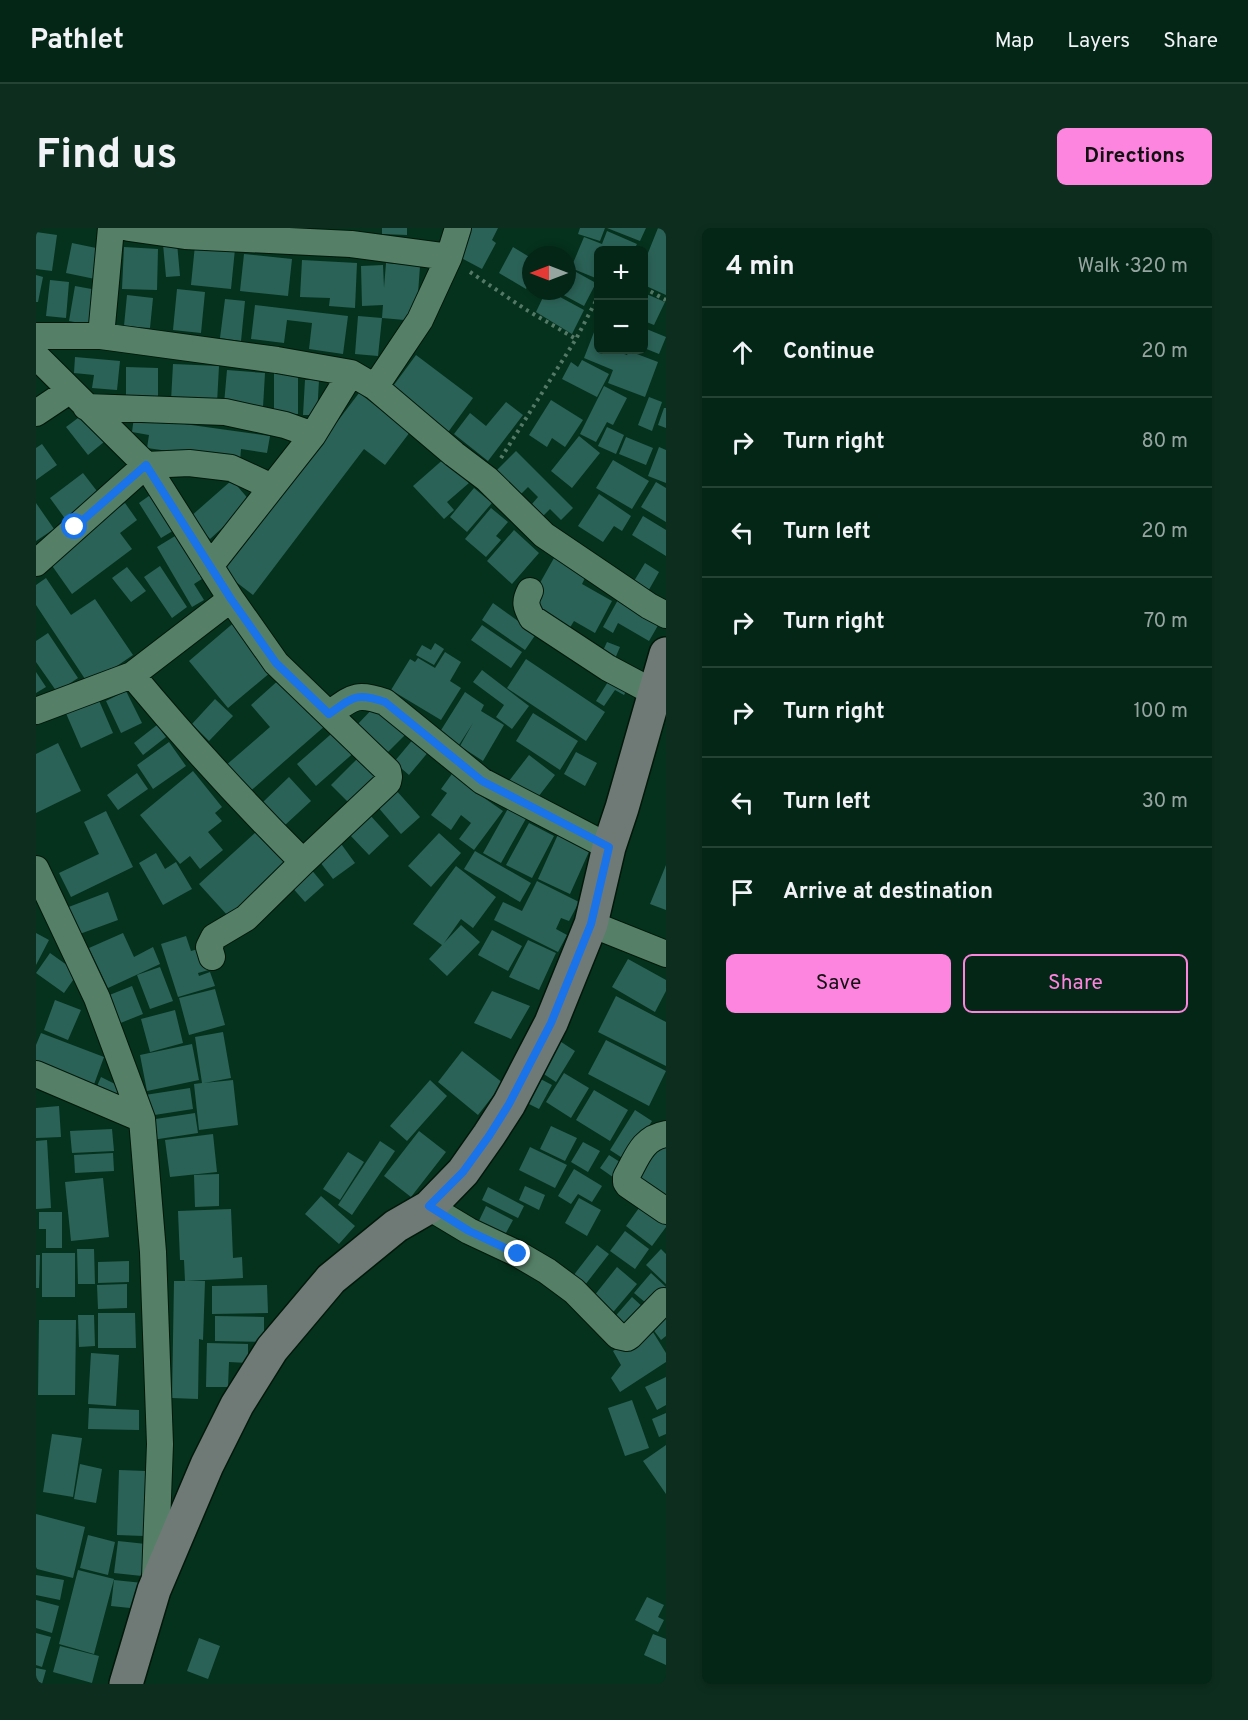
<!DOCTYPE html>
<meta charset="utf-8">
<style>
:root{--surface:#042616;--page:#0d2e1f;--text:#f1f3f6;--muted:#97a5a1;--line:#254335;--accent:#fe85df}
body{margin:0;font-family:Overpass,sans-serif;background:var(--page);color:var(--text)}
.controls{position:absolute;right:18px;top:18px;display:grid;overflow:hidden;border-radius:9px;box-shadow:0 3px 9px #0003}
.controls button{width:54px;height:54px;display:grid;place-items:center;padding:0;border:0;border-bottom:2px solid var(--line);background:var(--surface);color:var(--text);font:30px sans-serif}
.compass{position:absolute;left:486px;top:18px;width:54px;height:54px;border-radius:50%;background:var(--surface);box-shadow:0 3px 9px #0003;rotate:270deg}
.stop{position:absolute;width:18px;height:18px;margin:-14px;border:4px solid #1a73e8;border-radius:50%;background:#fff}
.stop.end{background:#1a73e8;border-color:#fff;box-shadow:0 2px 6px #0008}
.list{margin:0;padding:0;list-style:none}
h2{display:flex;justify-content:space-between;align-items:center;height:78px;margin:0;padding:0 24px;font-size:26px}
h2 small{font-size:20px;font-weight:400;color:var(--muted)}
.list li{display:grid;grid-template-columns:39px 1fr auto;gap:18px;align-items:center;box-sizing:border-box;height:90px;padding:0 24px;border-top:2px solid var(--line)}
.list b{display:block;font-size:22px;white-space:nowrap}
.list em{font-size:20px;font-style:normal;color:var(--muted)}
.actions{display:flex;gap:12px;padding:18px 24px}
.actions a{flex:1;padding:14px 0;border:2px solid var(--accent);border-radius:9px;text-align:center;font-size:21px;color:var(--accent)}
.actions .main{background:var(--accent);color:#111}
.icon{flex:none;width:33px;height:33px;fill:none;stroke:currentColor;stroke-width:2;stroke-linecap:round;stroke-linejoin:round}
.map{position:relative;flex:none;width:630px;height:1456px;overflow:hidden;border-radius:9px}
header{display:flex;align-items:center;gap:36px;box-sizing:border-box;height:84px;padding:0 30px;background:var(--surface);border-bottom:2px solid var(--line)}
header strong{font-size:28px}
nav{display:flex;gap:33px;margin-inline-start:auto;font-size:21px}
.intro{display:flex;align-items:center;justify-content:space-between;box-sizing:border-box;height:144px;padding:0 36px}
h1{margin:0;font-size:42px}
.button{padding:15px 27px;border-radius:9px;background:var(--accent);color:#111;font-size:21px;font-weight:700}
main{display:flex;gap:36px;padding:0 36px}
aside{flex:1;background:var(--surface);border-radius:9px;box-shadow:0 3px 9px #0003}
.map>svg:first-child{display:block}
.building{fill:#2b6257}
.lines{fill:none;stroke-linecap:round;stroke-linejoin:round}
.minor-casing{stroke:#001809;stroke-width:28}
.secondary-casing{stroke:#001809;stroke-width:36}
.path{stroke:#547966;stroke-width:4;stroke-dasharray:3 4.5;stroke-linecap:butt}
.minor{stroke:#558067;stroke-width:26}
.secondary{stroke:#6f7a77;stroke-width:33}
.route{stroke:#1a73e8;stroke-width:8}
</style>
<header>
<strong>Pathlet</strong>
<nav><a>Map</a><a>Layers</a><a>Share</a></nav>
</header>
<div class="intro"><h1>Find us</h1><a class="button">Directions</a></div>
<main>
<div class="map">
<svg width="630" height="1456" viewBox="0 0 630 1456">
<rect width="100%" height="100%" fill="#05321d"/>
<path class="building" d="M346,0h25v7l-25,-1z
M427,0h35l-6,12 4,3 -14,26 -32,-17z
M544,0h25l-5,13 -22,-7z
M571,0h39l-6,13z
M622,0l8,1v66l-22,-10v-22z
M571,3l30,13 -3,6h-36v29l-27,-11 13,-31 18,7z
M0,4l21,3 -5,36 -16,-2z
M36,15l29,6 -6,30 -29,-6z
M141,15l3,33 -14,1 -3,-33z
M159,17l40,4 -4,40 -40,-4z
M88,19l34,2 -1,41 -35,-1z
M477,19l18,11v21l-5,10 -27,-16z
M208,26l48,5 -4,37 -48,-5z
M266,32l55,3 -2,45 -26,-2 1,-8 -30,-1z
M350,35l34,3 -4,55 -34,-3 1,-13 -21,1 -1,-40 22,-1 1,23z
M531,39l29,16 -12,23 -28,-15h11z
M0,47l7,2 -5,25h-2z
M14,52l19,2 -3,36 -20,-2z
M39,58l22,4 -6,35 -22,-4z
M141,61l28,3 -4,41 -28,-3z
M510,63h3l35,19 -12,24 -36,-22z
M608,65l21,9 -11,23 -10,-4z
M91,67l26,3 -3,30 -26,-2z
M189,71l20,2 -4,40 -21,-3z
M219,77l93,11 -5,38 -34,-5 3,-26 -25,-3 -3,23 -33,-4z
M322,88l24,2 -4,38 -23,-2z
M560,99l2,1v22h15l14,5 2,-4 29,11 -13,35 -37,-14 5,-13 -29,-12z
M608,100l22,9 -7,17 -15,-6z
M380,127l57,43 -27,37 -58,-42z
M39,129l45,4 -3,29 -25,-2 2,-13 -20,-2z
M546,132l27,14 -12,23 -35,-18 9,-17 7,5z
M137,136l46,2 -2,37 -46,-2z
M90,139l32,1v29l-32,-1z
M191,142l38,3 -2,34 -39,-3z
M238,145h24v41h-24z
M269,152h14l-2,35h-14z
M568,158l23,12 -14,27 -6,-3 -11,20 -16,-8z
M323,165l51,39 -25,33 -21,-16 -111,146 -30,-23z
M613,169l13,5 -10,29 -14,-6z
M515,172l32,20 -18,27 -13,-9 -5,9 -18,-12z
M470,174l17,13 -35,46 -34,-27 16,-21 16,13z
M628,180h2v20l-8,-3z
M46,187l22,27 -16,13 -22,-28z
M98,189l136,19 -3,17 -26,-4 -1,12 -93,-13 2,-13 -17,-3z
M571,199l17,8 -8,19 -18,-8z
M543,208l21,17 -28,35 -21,-17z
M590,209l27,11 -7,17 -27,-11z
M6,216l15,21 -21,15v-32z
M623,219l7,3v33l-18,-7z
M480,223l57,57 -12,12 -11,-11 -7,7 -11,-12 6,-7 -10,-10 -9,9 -28,-20z
M410,229l23,26 -22,19 7,8 -10,9 -31,-33z
M577,232l36,21 -17,28 -36,-21z
M47,245l17,22 -34,25 -16,-22z
M196,252l19,22 -41,37 -20,-22z
M620,254l10,6v34l-25,-15z
M438,260l18,15 -25,29 -17,-15z
M117,265l23,36 -15,9 -22,-35z
M563,266l32,22 -9,15 -8,-5 -11,16 -25,-16z
M0,275l18,26 -18,12z
M89,275l12,17 -17,13 12,16 -60,45 -24,-34z
M455,280l17,14 -12,14 5,4 -15,17 -21,-18z
M607,288l23,14v26l-34,-21z
M478,302l25,23 -27,31 -25,-23z
M144,305l25,44 -11,7 10,16 -12,7 -35,-60z
M518,330l32,18 -4,8 30,17 -17,32 -21,-12 -5,8 -42,-23z
M609,335l14,9 -13,23 -15,-9z
M124,338l27,41 -15,11 -28,-41z
M91,339l19,24 -15,11 -19,-24z
M10,350l25,37 24,-16 38,56 -44,30 -53,-80v-20z
M583,370l41,24 -11,19 -31,-18 -5,10 -10,-6z
M457,375l43,31 -11,16 -43,-30z
M201,392l40,47 -49,41 -39,-47z
M446,397l40,27 -11,16 -40,-28z
M12,405l30,45 -21,14 -21,-30v-21z
M571,414l13,5 -6,14 -13,-6z
M399,415l9,6 -10,16 -18,-10 6,-10 9,5z
M409,424l16,10 -11,19 11,7 -20,32 -50,-30 19,-31 5,3 3,-4 17,10z
M490,431l79,53 -19,29 -79,-53z
M446,442l47,36 -17,23 -16,-12 8,-12 -31,-23z
M0,444l10,15 -10,6z
M575,449l17,11 -4,7 -9,-5 -11,16 -8,-5z
M245,450l45,47 -79,69 -23,-27 46,-40 -19,-22z
M90,463l16,32 -21,10 -15,-32z
M429,464l19,13 -3,6 23,14 -21,36 -23,-15 13,-23 -16,25 -19,-13z
M61,468l16,37 -32,15 -16,-37z
M179,471l18,17 -24,25 -17,-17z
M341,476l30,29 -22,22 -29,-29z
M497,485l45,28 -18,29 -44,-29z
M121,497l9,12 -23,18 -9,-12z
M302,500l19,22 -41,36 -19,-22z
M379,509l15,13 -21,25 -15,-13z
M133,514l17,24 -33,23 -16,-24z
M22,515l23,48 -45,22v-59z
M540,524l21,11 -12,23 -21,-12z
M326,526l20,20 -31,31 -20,-20z
M493,527l26,20 -20,26 -26,-20z
M157,543l29,36 -7,6 7,8 -14,11 15,18 -23,19 -10,-13 -10,8 -40,-49z
M418,543l23,22 26,18 -29,39 -15,-11 12,-16 -10,-8 -10,15 -20,-15 16,-22 -6,-4z
M101,545l11,16 -30,21 -11,-15z
M253,549l22,24 -27,25 -21,-24z
M359,561l25,28 -19,17 -24,-28z
M474,577l18,10 -27,48 -18,-10z
M70,583l27,56 -62,30 -12,-24 40,-19 -15,-32z
M333,586l20,22 -20,19 -20,-21z
M493,595l25,13 -22,42 -26,-13z
M524,602l32,15 -22,49 -32,-15z
M221,603l29,32 -58,53 -29,-32z
M403,605l22,20 -30,34 -23,-21z
M303,613l16,22 -22,16 -16,-21z
M439,623l56,32 -11,19 -56,-33z
M120,625l9,16 11,-7 16,27 -29,16 -24,-42z
M630,637v45l-16,-6z
M420,638l40,31 -23,31 -12,-9 -17,24 17,-18 19,17 -33,34 -18,-17 13,-14 -29,-21z
M274,640l14,17 -19,17 -15,-17z
M501,653l42,21 -10,19 -8,-3 -5,11 11,6 -9,17 -64,-32 9,-18 19,9z
M72,664l10,28 -41,15 -11,-27z
M456,702l30,16 -14,25 -30,-16z
M0,705l13,7 -13,25z
M87,705l11,24 19,-10 7,17 -52,24 -19,-40z
M150,708l5,15 14,-4 7,22 -14,4 1,3 11,-4 5,14 -37,11 -17,-53z
M492,712l28,13 -17,37 -30,-13z
M14,725l28,20 -14,20 -28,-20z
M592,731l38,21v11l-11,21 -43,-25z
M124,739l13,34 -23,8 -13,-34z
M96,758l11,28 -25,10 -11,-28z
M179,761l10,36 -36,10 -10,-37z
M456,763l38,15 -19,33 -37,-16z
M580,768l50,26v44l-68,-34z
M19,772l26,10 -13,30 -24,-10z
M139,782l8,33 -33,9 -9,-33z
M187,804l8,46 -27,5 29,-3 5,45 -39,5 -5,-46 8,-1 -7,-46z
M5,805l63,24 -12,33 -56,-21v-24z
M516,808l23,15 -19,31 -23,-15z
M570,812l60,31 -17,35 -61,-32z
M156,816l7,36 -52,11 -7,-36z
M426,823l41,32 -25,32 -40,-33z
M528,845l25,15 -18,30 -25,-16z
M495,846l21,11 -13,24 -20,-10z
M65,849l20,10 -7,16 -20,-10z
M394,852l17,16 -40,45 -17,-15z
M154,860l3,21 -45,7 -3,-21z
M558,862l34,20 -18,31 -34,-21z
M23,878l2,31 -25,1v-30z
M599,882l17,11 -25,40 -17,-11z
M159,885l3,20 -46,7 -3,-20z
M515,898l26,12 -12,23 -25,-12z
M76,901l2,22 -42,2 -2,-22z
M383,903l27,21 -35,45 -27,-21z
M177,906l4,38 -47,5 -5,-37z
M618,911l12,7v55l-35,-20z
M11,912l4,68 -15,1v-68z
M344,913l15,10 -43,64 -14,-10z
M547,914l17,9 -12,21 -17,-10z
M494,919l37,18 -12,23 -36,-18z
M312,924l16,10 -24,38 -17,-11z
M77,925l1,18 -39,2 -1,-18z
M573,927l17,11 -9,14 -17,-12z
M538,941l28,17 -10,16 -14,-8 -7,10 -13,-8z
M183,946v32l-24,1 -1,-32z
M67,950l6,59 -38,4 -6,-59z
M489,958l20,9 -6,15 -20,-10z
M452,959l36,19 -6,12 -36,-18z
M285,968l34,30 -16,18 -34,-30z
M543,970l22,12 -14,26 -22,-13z
M608,973l22,16v10l-14,19 -26,-20z
M450,978l27,14 -12,22 -26,-13z
M195,981l2,49 9,-1 1,21 -58,3 -1,-21h-4l-2,-49z
M3,984h23v36h-16v-19h-7z
M589,1003l24,18 -14,20 -25,-18z
M561,1017l12,9 -24,31 -12,-9z
M41,1021h17l1,35h-17z
M625,1021l5,5v30l-20,-19z
M6,1025h33v44h-33z
M0,1027h4l-1,33h-3z
M93,1033v21l-31,1v-21z
M581,1039l20,17 -28,33 -19,-16z
M615,1045l15,14v5l-14,16 -18,-15z
M138,1053h31l-2,59 -4,-1 -1,60 -26,-1z
M91,1056v24l-29,1 -1,-24z
M231,1057l1,28 -56,1v-28z
M596,1069l13,12 -20,23 -13,-12z
M62,1085h37l1,35h-38z
M42,1087h16l1,31 -16,1z
M179,1088l49,1v25l-49,-1z
M630,1089v19l-5,4 -9,-12z
M3,1092h37l-1,75h-37z
M617,1104l13,21v9l-46,30 -9,-14 10,-13 -8,-14 21,-14 3,6z
M171,1115l41,1v19l-19,-1 -1,25h-22z
M55,1125l28,2 -3,51 -28,-2z
M630,1149v28l-9,5 -12,-23z
M596,1172l17,48 -24,8 -17,-48z
M53,1180l50,2v20l-51,-1z
M630,1185v21l-7,3 -7,-18z
M16,1206l30,4 -9,59 -30,-5z
M630,1217v49l-23,-33z
M44,1236l22,5 -6,34 -22,-4z
M83,1242l27,1 -2,65 -27,-1z
M0,1286l49,13 -12,51 -36,-9 -1,-2z
M52,1307l27,7 -7,33 -28,-7z
M82,1313l28,3 -4,32 -28,-3z
M42,1342l36,9 -20,75 -35,-10z
M0,1347l28,5 -4,20 -24,-5z
M78,1352l29,3 -3,26 -29,-3z
M611,1369l17,8 -6,12 6,3 -6,12 -23,-12z
M0,1372l23,6 -7,27 -16,-5z
M0,1405l15,4 -9,30 -6,-2z
M617,1406l13,5v26l-22,-10z
M163,1410l21,8 -12,33 -21,-8z
M24,1418l39,10 -7,27 -39,-11z
M0,1440l10,2 -4,14h-6z"/>
<g class="lines">
<g class="minor-casing">
<path id="minor" d="M93,0l56,8 166,8 98,13
M0,108h65l176,24 74,13 24,14 79,67 33,25 57,56 105,71 17,9
M65,108l10,-108
M0,128l110,109 85,134 45,64 112,108 1,6 -1,5 -85,80 -57,56 -32,19 -5,10 3,10
M339,159l45,-67 29,-63 9,-29
M50,179l139,5 60,13 28,10
M0,185l33,-22
M0,335l110,-98 43,-2 42,5 41,19
M174,338l103,-131 38,-62
M494,363c-6,11 -4,16 2,27l76,50 47,25
M96,447c54,65 111,127 171,187
M0,483l96,-36 99,-76
M293,486c24,-17 27,-22 56,-12l97,79 127,66
M0,641l61,129 45,121 11,133 7,192 -5,134
M555,696l75,30
M0,846l106,45
M630,906c-24,4 -29,24 -40,43v5l2,3 38,26
M393,979l40,24 49,23 29,17 27,20 44,45 9,2 3,-2 34,-35 2,2"/>
</g>
<g class="secondary-casing">
<path id="secondary" d="M90,1456l28,-94 53,-125 30,-60 35,-56 59,-70 65,-53 33,-19 34,-35 26,-37 20,-31 42,-81 40,-99 18,-77 13,-39 44,-154"/>
</g>
<path class="path" d="M434,44l55,37 51,30
M608,60l22,12
M465,230l75,-119 22,-42"/>
<use href="#minor" class="minor"/>
<use href="#secondary" class="secondary"/>
</g>
<g class="lines">
<path class="route" d="M39,299l71,-62 85,134 45,64 53,51c24,-17 27,-22 56,-12l97,79 127,66 -18,77 -40,99 -42,81 -20,32 -26,36 -34,34 40,25 49,23"/>
</g>
</svg>
<div class="controls">
<button>+</button>
<button>−</button>
</div>
<svg class="compass" viewBox="-18 -18 36 36"><path d="M0-13l5 13h-10z" fill="#e53935"/><path d="M0 13l5-13h-10z" fill="#97a5a1"/></svg>
<div class="stop" style="left:39px;top:299px"></div>
<div class="stop end" style="left:482px;top:1026px"></div>
</div>
<aside>
<h2>4 min<small>Walk · 320 m</small></h2>
<ul class="list">
<li><svg class="icon" aria-label="ahead" viewBox="0 0 24 24"><path d="M12 20V5M6 11l6-6 6 6"/></svg><div><b>Continue</b></div><em>20 m</em></li>
<li><svg class="icon" aria-label="right" viewBox="0 0 24 24"><path d="M7 20v-9h11M14 6l5 5-5 5"/></svg><div><b>Turn right</b></div><em>80 m</em></li>
<li><svg class="icon" aria-label="left" viewBox="0 0 24 24"><path d="M17 20v-9H6M10 6l-5 5 5 5"/></svg><div><b>Turn left</b></div><em>20 m</em></li>
<li><svg class="icon" aria-label="right" viewBox="0 0 24 24"><path d="M7 20v-9h11M14 6l5 5-5 5"/></svg><div><b>Turn right</b></div><em>70 m</em></li>
<li><svg class="icon" aria-label="right" viewBox="0 0 24 24"><path d="M7 20v-9h11M14 6l5 5-5 5"/></svg><div><b>Turn right</b></div><em>100 m</em></li>
<li><svg class="icon" aria-label="left" viewBox="0 0 24 24"><path d="M17 20v-9H6M10 6l-5 5 5 5"/></svg><div><b>Turn left</b></div><em>30 m</em></li>
<li><svg class="icon" aria-label="arrive" viewBox="0 0 24 24"><path d="M6 21V4h12l-3 4 3 4H6"/></svg><div><b>Arrive at destination</b></div></li>
</ul>
<div class="actions"><a class="main">Save</a><a>Share</a></div>
</aside>
</main>
